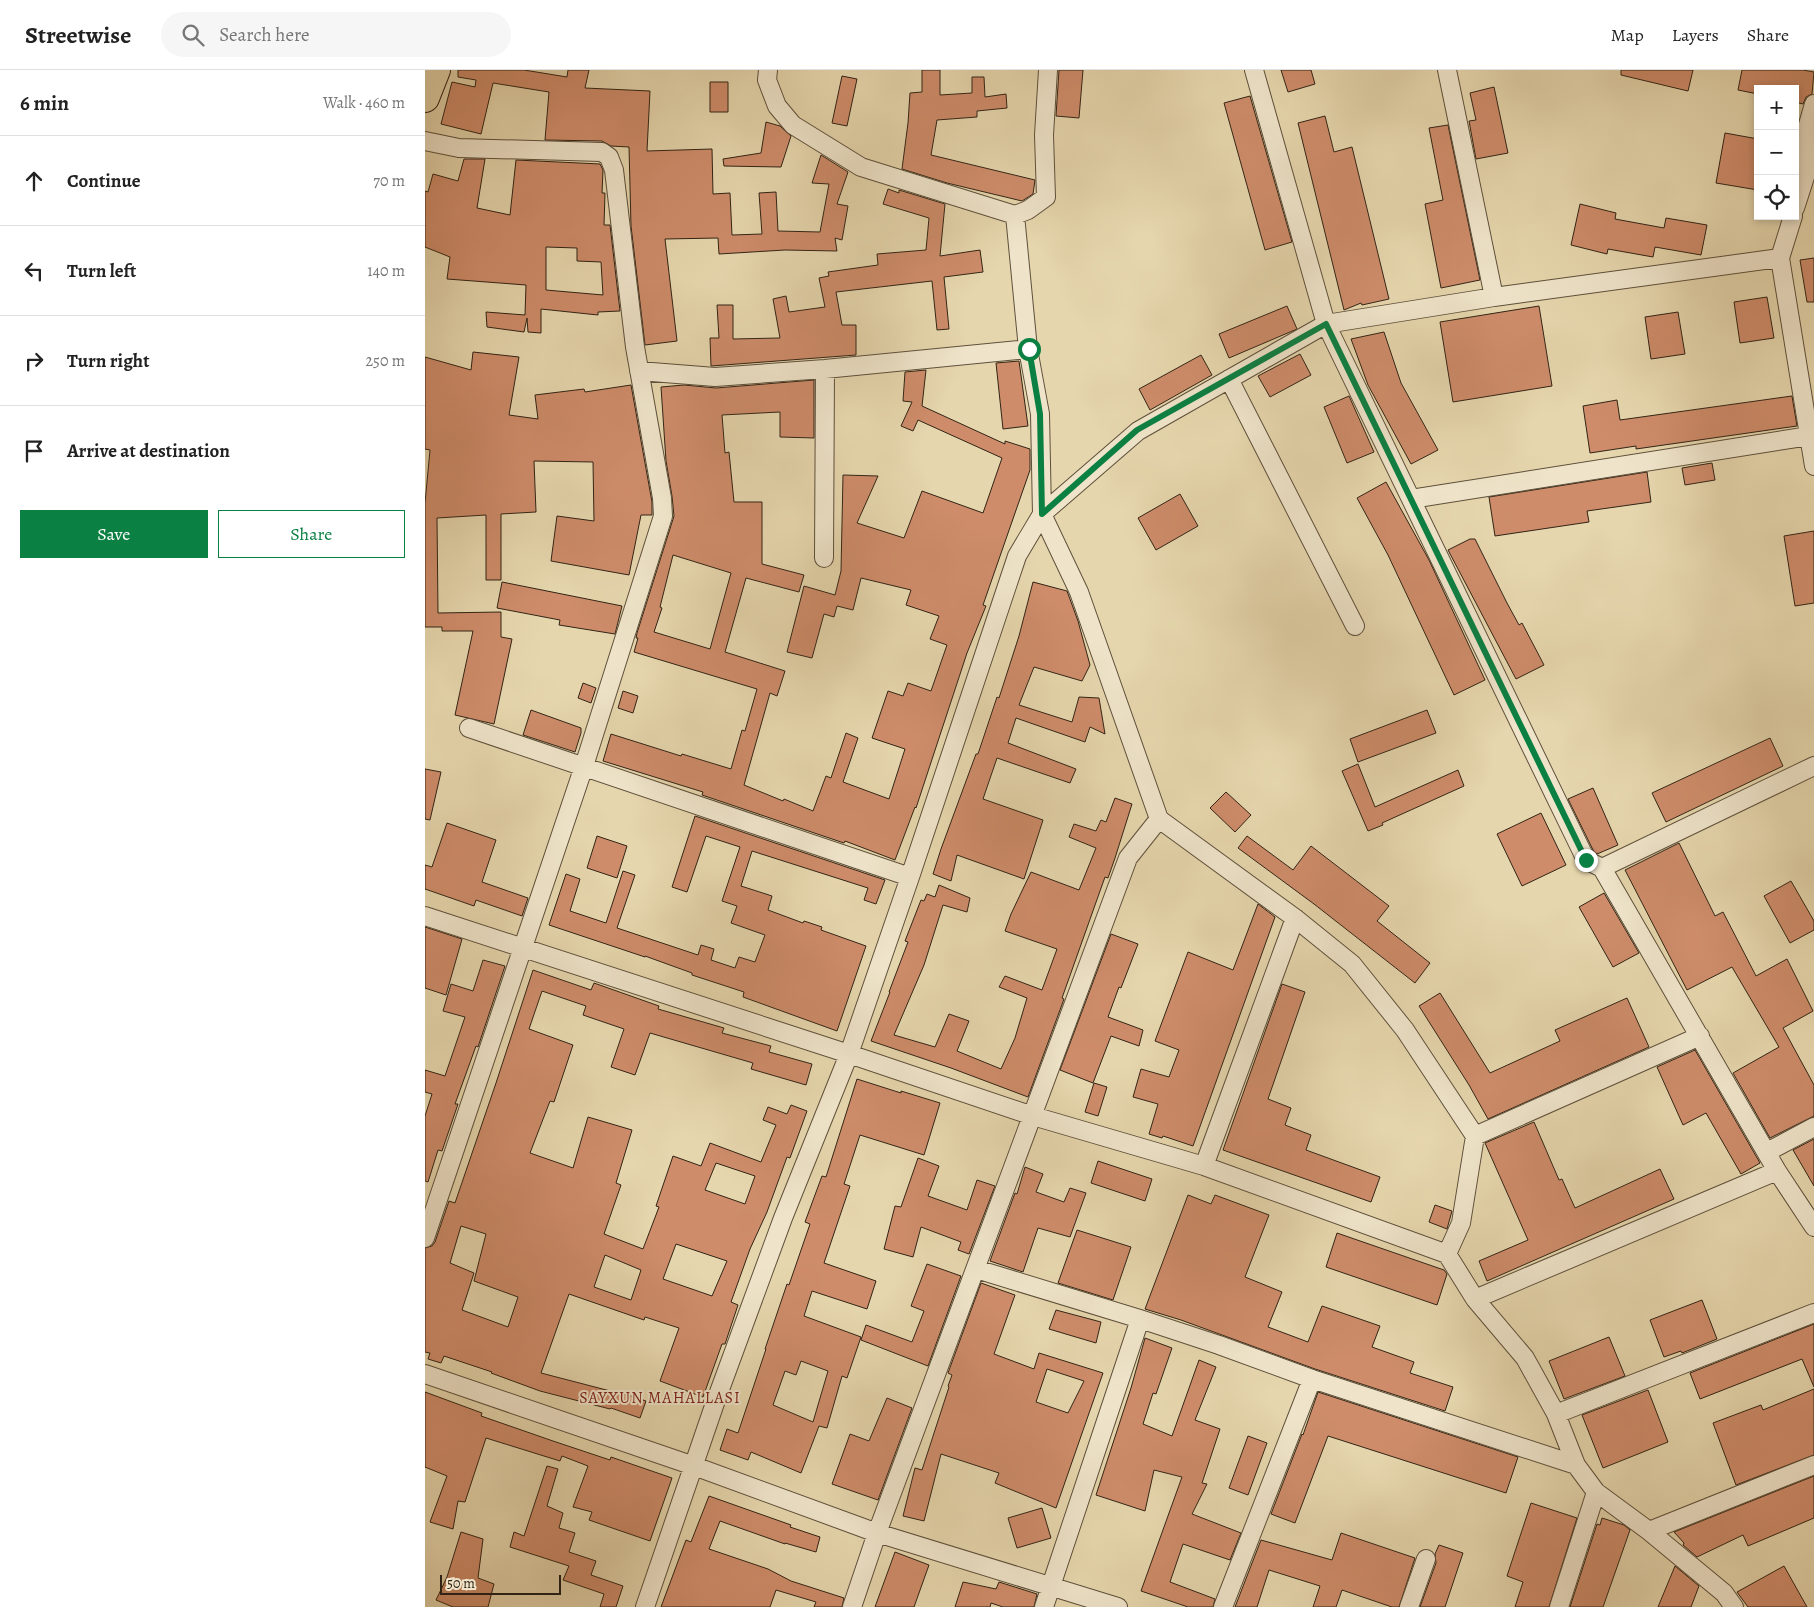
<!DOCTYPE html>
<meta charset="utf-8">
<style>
:root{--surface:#fff;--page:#f6f6f6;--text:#222;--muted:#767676;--line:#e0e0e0;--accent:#0b8043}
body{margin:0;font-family:Alegreya,serif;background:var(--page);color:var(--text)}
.controls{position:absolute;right:15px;top:15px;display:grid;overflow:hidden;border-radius:0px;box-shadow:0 2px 8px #0003}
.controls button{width:45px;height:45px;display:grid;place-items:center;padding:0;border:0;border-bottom:1px solid var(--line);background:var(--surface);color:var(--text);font:25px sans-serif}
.scale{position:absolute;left:15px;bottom:12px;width:121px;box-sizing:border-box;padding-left:5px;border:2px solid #312415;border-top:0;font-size:14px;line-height:18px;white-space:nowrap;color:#312415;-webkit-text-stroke:4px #efe4ca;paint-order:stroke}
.stop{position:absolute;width:15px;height:15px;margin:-11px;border:4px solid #0b8043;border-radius:50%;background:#fff}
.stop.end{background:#0b8043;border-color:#fff;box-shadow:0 1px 5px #0008}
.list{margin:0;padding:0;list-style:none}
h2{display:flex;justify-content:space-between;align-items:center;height:65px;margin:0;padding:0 20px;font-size:21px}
h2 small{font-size:16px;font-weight:400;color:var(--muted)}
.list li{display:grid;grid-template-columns:32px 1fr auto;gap:15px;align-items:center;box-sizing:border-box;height:90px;padding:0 20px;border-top:1px solid var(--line)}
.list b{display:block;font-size:19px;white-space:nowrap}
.list em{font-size:16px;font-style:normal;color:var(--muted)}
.actions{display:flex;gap:10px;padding:15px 20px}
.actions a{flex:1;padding:11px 0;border:1px solid var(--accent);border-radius:0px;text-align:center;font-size:18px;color:var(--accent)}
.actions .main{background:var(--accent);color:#fff}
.icon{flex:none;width:28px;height:28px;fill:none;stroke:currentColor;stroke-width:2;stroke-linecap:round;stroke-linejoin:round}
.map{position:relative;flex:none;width:1389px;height:1537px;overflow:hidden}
header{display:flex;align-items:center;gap:30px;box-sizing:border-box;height:70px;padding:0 25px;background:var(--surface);border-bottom:1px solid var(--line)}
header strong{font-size:24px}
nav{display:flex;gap:28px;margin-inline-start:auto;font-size:18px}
.search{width:350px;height:45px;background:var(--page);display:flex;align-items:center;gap:12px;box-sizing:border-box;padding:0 18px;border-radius:28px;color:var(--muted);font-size:19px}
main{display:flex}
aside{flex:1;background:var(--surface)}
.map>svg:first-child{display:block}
.building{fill:#ce8c6a;stroke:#312415;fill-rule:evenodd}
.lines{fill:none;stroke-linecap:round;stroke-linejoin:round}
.street-casing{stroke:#5e503b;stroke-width:20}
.primary-casing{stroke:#312415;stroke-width:30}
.street{stroke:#efe4ca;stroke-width:18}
.primary{stroke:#e6d6ad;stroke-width:28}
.route{stroke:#0b8043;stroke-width:6}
.labels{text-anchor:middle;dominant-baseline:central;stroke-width:4;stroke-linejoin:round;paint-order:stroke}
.neighbourhood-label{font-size:16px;letter-spacing:1px;fill:#7a1f14;stroke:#efe4ca}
</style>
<header>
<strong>Streetwise</strong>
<div class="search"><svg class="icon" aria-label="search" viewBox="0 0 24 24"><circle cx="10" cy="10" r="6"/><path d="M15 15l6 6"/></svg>Search here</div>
<nav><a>Map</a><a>Layers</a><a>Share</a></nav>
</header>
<main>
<aside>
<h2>6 min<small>Walk · 460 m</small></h2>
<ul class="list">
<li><svg class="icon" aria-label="ahead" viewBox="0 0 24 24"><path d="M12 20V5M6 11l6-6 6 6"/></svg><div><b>Continue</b></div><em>70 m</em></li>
<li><svg class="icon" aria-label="left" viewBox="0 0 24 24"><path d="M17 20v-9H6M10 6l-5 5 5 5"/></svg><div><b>Turn left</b></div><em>140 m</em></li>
<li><svg class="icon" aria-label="right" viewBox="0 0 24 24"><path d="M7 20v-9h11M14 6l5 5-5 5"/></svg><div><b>Turn right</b></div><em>250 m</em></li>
<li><svg class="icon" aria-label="arrive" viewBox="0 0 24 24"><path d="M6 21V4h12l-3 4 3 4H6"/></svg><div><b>Arrive at destination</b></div></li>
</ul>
<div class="actions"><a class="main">Save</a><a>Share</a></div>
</aside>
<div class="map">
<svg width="1389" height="1537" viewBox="0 0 1389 1537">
<rect width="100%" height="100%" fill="#e6d6ad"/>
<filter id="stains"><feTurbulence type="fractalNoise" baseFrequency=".004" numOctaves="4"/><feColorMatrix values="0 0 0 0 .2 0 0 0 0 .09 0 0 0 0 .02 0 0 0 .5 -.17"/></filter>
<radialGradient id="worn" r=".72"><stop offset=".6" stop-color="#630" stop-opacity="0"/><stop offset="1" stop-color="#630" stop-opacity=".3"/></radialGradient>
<path class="building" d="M33,0h66l43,7 1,-7h21l-4,18 65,3 -3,60 65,-2 1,45 17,-1 2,42 30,-1 -3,-41 17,-1 2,39 42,1 9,-48 -17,-1 9,-28 27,17 -11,32 11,2 -6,34 -7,-2 2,13 -52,-1 -66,4 -1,-16 -53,1 12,102 -32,4 -14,-119 -2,-79 -18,-1 -9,-5 -57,-1 4,-48 -56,-9 -12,51 -40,-10 11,-42 23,5 1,-7 -18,-3z
M497,0h18v25l32,-2v-16h12l1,20 21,-3 1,14 -30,3v6l-40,3 -6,35 104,25 -2,14 -11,7 -75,-18 -45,-14 6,-46 2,-30 12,-1z
M634,0h24l-4,48 -23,-2z
M856,0h30l4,14 -27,8z
M1196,0h72l-5,21 -67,-16z
M1317,0h61l11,2 -2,22 -6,3 -3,7 -8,-2v-13h-37v5l-20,-4z
M417,6l15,3 -10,47 -15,-3z
M285,12h18v30h-18z
M1069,17l14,66 -32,6 -7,-38 7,-1 -6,-27z
M825,26l42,146 -27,8 -41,-147z
M900,46l9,36 18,-5 37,152 -27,6 -1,-2 -17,7 -46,-187z
M341,52l14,4 11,10 -10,31 -57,-1 -1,-7 38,-6z
M1023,55l32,155 -39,8 -16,-84 18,-4 -14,-72z
M1300,63l33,6v51l-42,-7z
M39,89h21l-8,49 33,7 6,-55 84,4 3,6 -1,23h3l-1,32h6l10,86 -22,1v3l-57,-6v24l-13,-1 -1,-14 -3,14 -37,-5 -1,-15 39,3 1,-30 -79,-6 3,-22 -25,-10v-56l3,1 5,-18 25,7zM121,177l31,1v13l24,1 2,33 -57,-5z
M463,119l11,4v-3l46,14 -5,52 40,-6 3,22 -39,5 5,52 -12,1 -5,-49 -96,11 6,33h14v30l-145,11 -1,-28h9l-2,-33h16v34l47,-1 -7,-39 13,-3 3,16 36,-5 -6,-29 10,-2 -1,-4 50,-7 -1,-11 49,-4 3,-32 -46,-14z
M1155,134l36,9 -1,6 49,9 2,-10 41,7 -6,30 -46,-8 -2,10 -45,-8 -1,5 -36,-9z
M1389,188v44h-7l-7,-42z
M1342,227l7,41 -34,5 -6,-41z
M862,236l10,23 -68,29 -10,-24z
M1114,236l13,80 -99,16 -13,-80z
M1253,242l7,42 -34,5 -6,-42z
M959,262l17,51 37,67 -27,14 -43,-79 -17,-46z
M48,282l46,5 -10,58 29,4 -3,-24 49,-6 1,3 46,-7 21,117v13h-11l-12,60 -78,-14 6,-45 37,5 -1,-59 -59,-1 2,51 -35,2v66h-15v-65l-49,3 1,95 63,-1v25l11,2 -18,85 -39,-9 18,-84h-31v-4h-17v-124l5,-53 -5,-1v-92l46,13z
M875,284l11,21 -41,22 -12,-21z
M776,285l11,20 -62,35 -11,-21z
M594,291l9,65 -25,3 -7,-66z
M501,300l-4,36 83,38v-3l25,8v21l-47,135 3,1 -19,47 -51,155 -1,-1 -20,53 -50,-19 -1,2 -142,-48 1,-3 -100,-31 8,-27 70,22 1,-2 49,15 11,-39 3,1 12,-42 -123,-37 4,-14h-2l1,-5 37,-117 -2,-20 -6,-35 -5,-74 23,-2 32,3 98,-8v58l-34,-1v-25l-58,3 3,38 4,-1 5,50h28v62l42,11 -5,17 -53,-14 -21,74 60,19 -8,25 -7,-3 -26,92 39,16 1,-2 29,12 13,-35 5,2 15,-45 12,5 -15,44 46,17 16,-50 -33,-11 16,-47 15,5 5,-13 23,8 16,-46 -17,-6 9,-23 -33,-11 5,-15 -50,-12 -8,32 -16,-4 -3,11 -10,-3 -12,44 -25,-6 17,-66 31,9 6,-24 2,-96 35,1 -21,47 47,15 18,-47 61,22 19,-55 -84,-38 -5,11 -12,-5 11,-24 -9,-1 2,-29zM248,485l58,18 -21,76 -56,-17 8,-24 -2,-1z
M924,326l25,56 -27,11 -23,-56z
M1367,326l5,30 -161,23v-3l-46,7 -7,-47 34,-6 3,20z
M1287,393l3,17 -30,5 -3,-17z
M1222,402l4,30 -64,9 2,11 -94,14 -6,-39z
M961,412l43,78 56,120 -31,15 -66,-140 -31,-57z
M755,424l18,32 -42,24 -18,-32z
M1389,461v72l-19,3 -11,-70z
M1045,469h5l32,64 12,22 3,-2 22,42 -28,14 -68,-129z
M77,512l120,24 -7,28 -56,-9 1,-5 -63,-12z
M608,512l34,9 11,30 12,44 -8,16 -48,-14 -15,38 53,17 7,-25 20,1 6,36 -15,-7 -5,15 -69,-24 -8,25 68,26 -6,14 -73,-25 -14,41 60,21 -19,59 -67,-24 -6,26 -18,-7 8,-25 35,-95h2l19,-57 2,1 20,-62z
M158,613l13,5 -5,15 -13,-5z
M198,621l15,5 -5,17 -15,-5z
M106,640l50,18v5l-6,19 -52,-17z
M1002,640l9,23 -78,29 -8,-23z
M1345,668l13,28 -117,56 -14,-29z
M933,694l17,43 83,-37 6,16 -82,37 1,2 -15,6 -26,-60z
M0,699l16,3 -11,48 -5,-1z
M1168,718l25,57 -21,9 -3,-2 -26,-53z
M801,722l25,23 -16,17 -25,-24z
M690,728l17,6 -17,54 -7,20 -3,-1 -43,121 2,1 -36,98 -77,-29 -80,-27 19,-49h-1l19,-50 -3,-1 16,-41 3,1 3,-7 8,3 4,-12 31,13 -3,14 -24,-7 -19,60 -30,70 41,12 14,-33 20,7 -12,30 44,18 14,-31 12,-40 -28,-11 6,-11 37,14 15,-41 -52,-18 6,-17 20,-42 48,18 17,-42 -27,-11 5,-13 22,7 5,-11 5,2z
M1116,743l25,52 -44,21 -25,-52z
M270,746l190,64 -9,24 -12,-4 4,-12 -116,-37 -11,35 31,10 -4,14 35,13 1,-2 18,6 -1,3 45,16 -29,85 -94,-34 1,-5 -52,-17v-2l-47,-17v1l-96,-32 17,-51 14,5 -10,32 36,12 17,-52 12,4 -18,53 81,27 3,-10 13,4 -3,11 24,8 4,-11 16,5 10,-27 -34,-12 6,-17 -15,-5 18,-54 -34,-11 -19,56 -15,-5z
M22,753l49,17 -14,42 46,16 -6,18 -46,-16 -2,6 -49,-17v-24l7,2z
M172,766l30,10 -10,32 -30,-10z
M822,766l46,34 18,-24 78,60 -12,15 53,42 -15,20 -101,-79 -76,-56z
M1254,773l36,73 8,-4 33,64 31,-17 26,52 -30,17 31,57v31l-44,22 -37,-65 46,-26 -47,-80 -45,23 -62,-120z
M1366,811l23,40v9l-24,13 -26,-47z
M1179,823l35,60 -26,14 -34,-60z
M833,834l17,13 -82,229 -30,-10 -1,2 -13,-4 9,-30 -25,-7 8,-28 28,8 10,-27 -24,-9 33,-89 45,18z
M0,857l37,12 -16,56 -21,-7z
M686,864l27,10 -17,44 -2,-1 -11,30 35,13 -4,16 -28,-10 -18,47 -33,-13z
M58,890l22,6 -27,81 -2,-1 -21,58h3l-16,47 -4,-1 -10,32 -3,-1v-65l7,-22 -7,-2v-22l20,6 20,-59 -22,-6 8,-27 22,7z
M108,900l58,20 3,-7 65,23 -1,3 66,19 -2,5 49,13 -2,6 43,12 -6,21 -55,-16 2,-6 -103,-30 -15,42 -24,-8 13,-38 -41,-14 3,-9 -44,-15 -13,38 44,16 -19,57 -4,-1 -20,52 43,15 15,-51 44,13 -16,53 5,2 -17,49 39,15 16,-42 -3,-1 17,-50 28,10 9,-23 51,19 15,-37 -13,-5 5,-13 19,7 4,-9 16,6 -17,47 -3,-1 -20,55 -17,37 -19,53 7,3 -13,39h-3l-19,53 -43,-16 19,-53 -34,-11 -1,3 -75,-26 -28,79 77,20 1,-1 27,9 -6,17 -29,-10 -1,1 -70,-18 -49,-18 1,-1 -48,-16 -3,7 -13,-4 2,-6 -5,-1v-104l7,-2 3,-4 14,-41 6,2 41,-120zM291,1093l39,13 -10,28 -40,-14zM36,1156l25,8 -12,47 44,16 -10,30 -46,-17 12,-37 -24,-10zM251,1174l51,17 -15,35 -49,-17zM180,1185l36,15 -10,30 -37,-13z
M857,914l23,8 -37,107 23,9 -6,17 26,10 -5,15 74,27 -9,25 -148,-52z
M1015,923l50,80 70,-32 -5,-11 72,-32 22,49 -161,72 -19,-34 -50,-79z
M1270,980l65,113 -19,11 -35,-61 -23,12 -26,-58z
M432,1009l44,14v-2l39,12 -16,52 -64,-20 -16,49 6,2 -26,77 52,18 -9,28 -55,-18 -8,25 57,21 -14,41 -5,-2 -15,52 -8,-2 -18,47 -50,-21 -3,8 -28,-10 7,-21 11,4 28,-84h-1l22,-65 2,1 21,-61 -5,-2 17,-46 4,1zM376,1291l27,10 -15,51 -40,-17 12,-34 11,4z
M669,1013l13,4 -9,29 -13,-4z
M1109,1052l25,58 3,-1 13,29 85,-39 14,30 -187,82 -8,-20 49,-21 -43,-97z
M1389,1069v47l-21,-36z
M493,1088l21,8 -11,30 39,14 10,-30 18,6 -26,68 -11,-4 3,-8 -40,-15 -8,30 -29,-8 11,-43 6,1z
M673,1091l54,18 -7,22 -54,-18z
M600,1097l18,7 -7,18 28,10 6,-14 16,5 -16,44 -32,-9 -15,44 -33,-11 25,-68 2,1z
M763,1125l23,9 4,-9 54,20 -24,62 37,15 -14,35 40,15 14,-36 58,20 -8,21 42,15 -4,11 43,14 -8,24 -130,-42 -134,-49 -36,-11z
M1010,1135l17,6 -5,18 -18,-7z
M652,1160l54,17 -18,53 -55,-17z
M912,1163l107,37 3,4 -10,31 -111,-38z
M502,1194l34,12 -33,90 -67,-26 5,-15 46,17 12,-31 -13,-5z
M556,1213l34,12 -21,59 40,15 5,-16 64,20 -47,135 -61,-25 4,-10 -58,-19 -17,67 -21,-5 12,-48 7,2 27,-83 -1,-1 4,-11 -4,-2zM622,1299l37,12 -16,32 -32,-11z
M1277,1230l15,39 -35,14 -1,-2 -17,6 -14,-37z
M631,1240l45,12 -5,21 -47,-14z
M1389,1254v63l-12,-28 -102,40 -10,-26z
M1184,1267l16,39 -61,23 -15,-38z
M720,1268l27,10 -16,46 -3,-1 -10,31 29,12 27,-76 17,7 -21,53 25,9 -18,54 5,1 -15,30 49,19 -11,27 -47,-16 -13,38 45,17 -2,8h-25l-47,-16 41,-114 -28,-7 -9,41 -49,-16 35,-107z
M1389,1319v66l-78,30 -23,-62 48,-18 2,5z
M1223,1320l20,52 -65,26 -21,-53z
M0,1322l57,21 -1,3 72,25 57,19 1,-3 61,21 -22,63 -61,-21 3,-8 -19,-5 15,-41 -26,-10 -2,5 -74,-23 -21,64 -7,-1 -5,28 -23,-7 17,-46 -22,-9z
M893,1322l200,65 -12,36 -178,-57 -33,87 -24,-9 31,-80 1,1z
M462,1328l25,10 -34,92 -46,-16 18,-50 19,7z
M823,1366l19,7 -19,52 -19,-7z
M122,1396l11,3 -11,37 16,7 -4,15 16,5 -6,19 27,9 -5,14 32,11 -7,21h-16l4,-13 -41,-14 6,-14 -59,-19 4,-15 10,4z
M1389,1406v42l-66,28 -5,-11 -46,22 -14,-12 1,-2 -10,-11z
M284,1426l82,29 -1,2 30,10 -4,15 -31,-9v1l-65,-23 -11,28 59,20 23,12 53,17 -2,9h-28l2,-5 -40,-12 -6,17h-109l25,-67 5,2z
M1106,1433l46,15 -28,89h-34l8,-25 -16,-6z
M617,1438l9,30 -34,10 -9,-30z
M1177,1448l22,7 6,5 -27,77h-33l27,-83 3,1z
M36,1462l22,7 -5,39 16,6 -6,23h-35l-17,-7 11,-23z
M916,1463l74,25 -16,49h-7l-50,-17 -6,17h-23l7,-21 -51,-16 -12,37h-22l26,-67 71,20z
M1014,1475l24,8 -18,54h-25l16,-44 -1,-9z
M470,1482l34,13 -15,42h-39z
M1250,1496l24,20 -8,21h-33z
M1359,1496l23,41h-59l-11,-15z
M538,1512l33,7 3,-7 38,12 -3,13h-31l-12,-4 -1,4h-35z"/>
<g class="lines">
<g class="street-casing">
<path id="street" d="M343,0l-1,10 10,26 16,19 68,42 154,48 13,134 12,65 2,100 37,78 80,227 136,99 57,46 53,66 70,106 -14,87 -14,31
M829,0l72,254 260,536 16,8 175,303 37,56
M1022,0l47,227
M0,71l34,7 143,4 7,5 5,13 21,177 27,151 1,18 -79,250 -159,472
M1370,138l10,-31v-42l9,-31
M590,145l13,-5 18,-13 -2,-62 4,-65
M1368,146l-13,42 34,208
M214,301l76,6 110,-8 203,-20
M804,309l126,247
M986,429l398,-63
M399,488l1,-189
M44,658l441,149
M1177,798l212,-102
M0,846l424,138 -66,164 -68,185 -70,204
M1050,1066l225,-100
M1342,1082l47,-25
M779,1096l91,-248
M551,1199l164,50 79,26 93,34 264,86
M1050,1229l302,-128
M0,1304l269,92 183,67 241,74
M1131,1344l258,-101
M1224,1461l165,-66
M427,1537l25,-74 251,-675 31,-39
M619,1537l96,-288
M798,1537l89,-228
M984,1537l17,-48
M1134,1537l37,-115
M1309,1537l-10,-14 -75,-62 -53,-39 -20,-27 -20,-51 -31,-56 -50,-59 -28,-45 -243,-88 -171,-50 -184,-62 61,-177 107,-321 25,-42 96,-83 188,-107 168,-27 286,-39"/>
</g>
<g class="primary-casing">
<path id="primary" d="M0,28l11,-28"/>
</g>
<use href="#street" class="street"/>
<use href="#primary" class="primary"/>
</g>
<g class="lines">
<path class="route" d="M604,279l11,65 2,100 95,-84 189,-106 260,536"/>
</g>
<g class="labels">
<g class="neighbourhood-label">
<text x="235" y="1328">SAYXUN MAHALLASI</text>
</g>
</g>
<rect width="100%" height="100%" filter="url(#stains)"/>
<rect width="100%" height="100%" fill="url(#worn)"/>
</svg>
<div class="controls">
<button>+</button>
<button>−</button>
<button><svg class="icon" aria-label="locate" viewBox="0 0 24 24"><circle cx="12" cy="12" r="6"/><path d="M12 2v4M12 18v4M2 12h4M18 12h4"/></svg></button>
</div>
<div class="scale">50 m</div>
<div class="stop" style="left:604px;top:279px"></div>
<div class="stop end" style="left:1161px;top:790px"></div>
</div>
</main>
